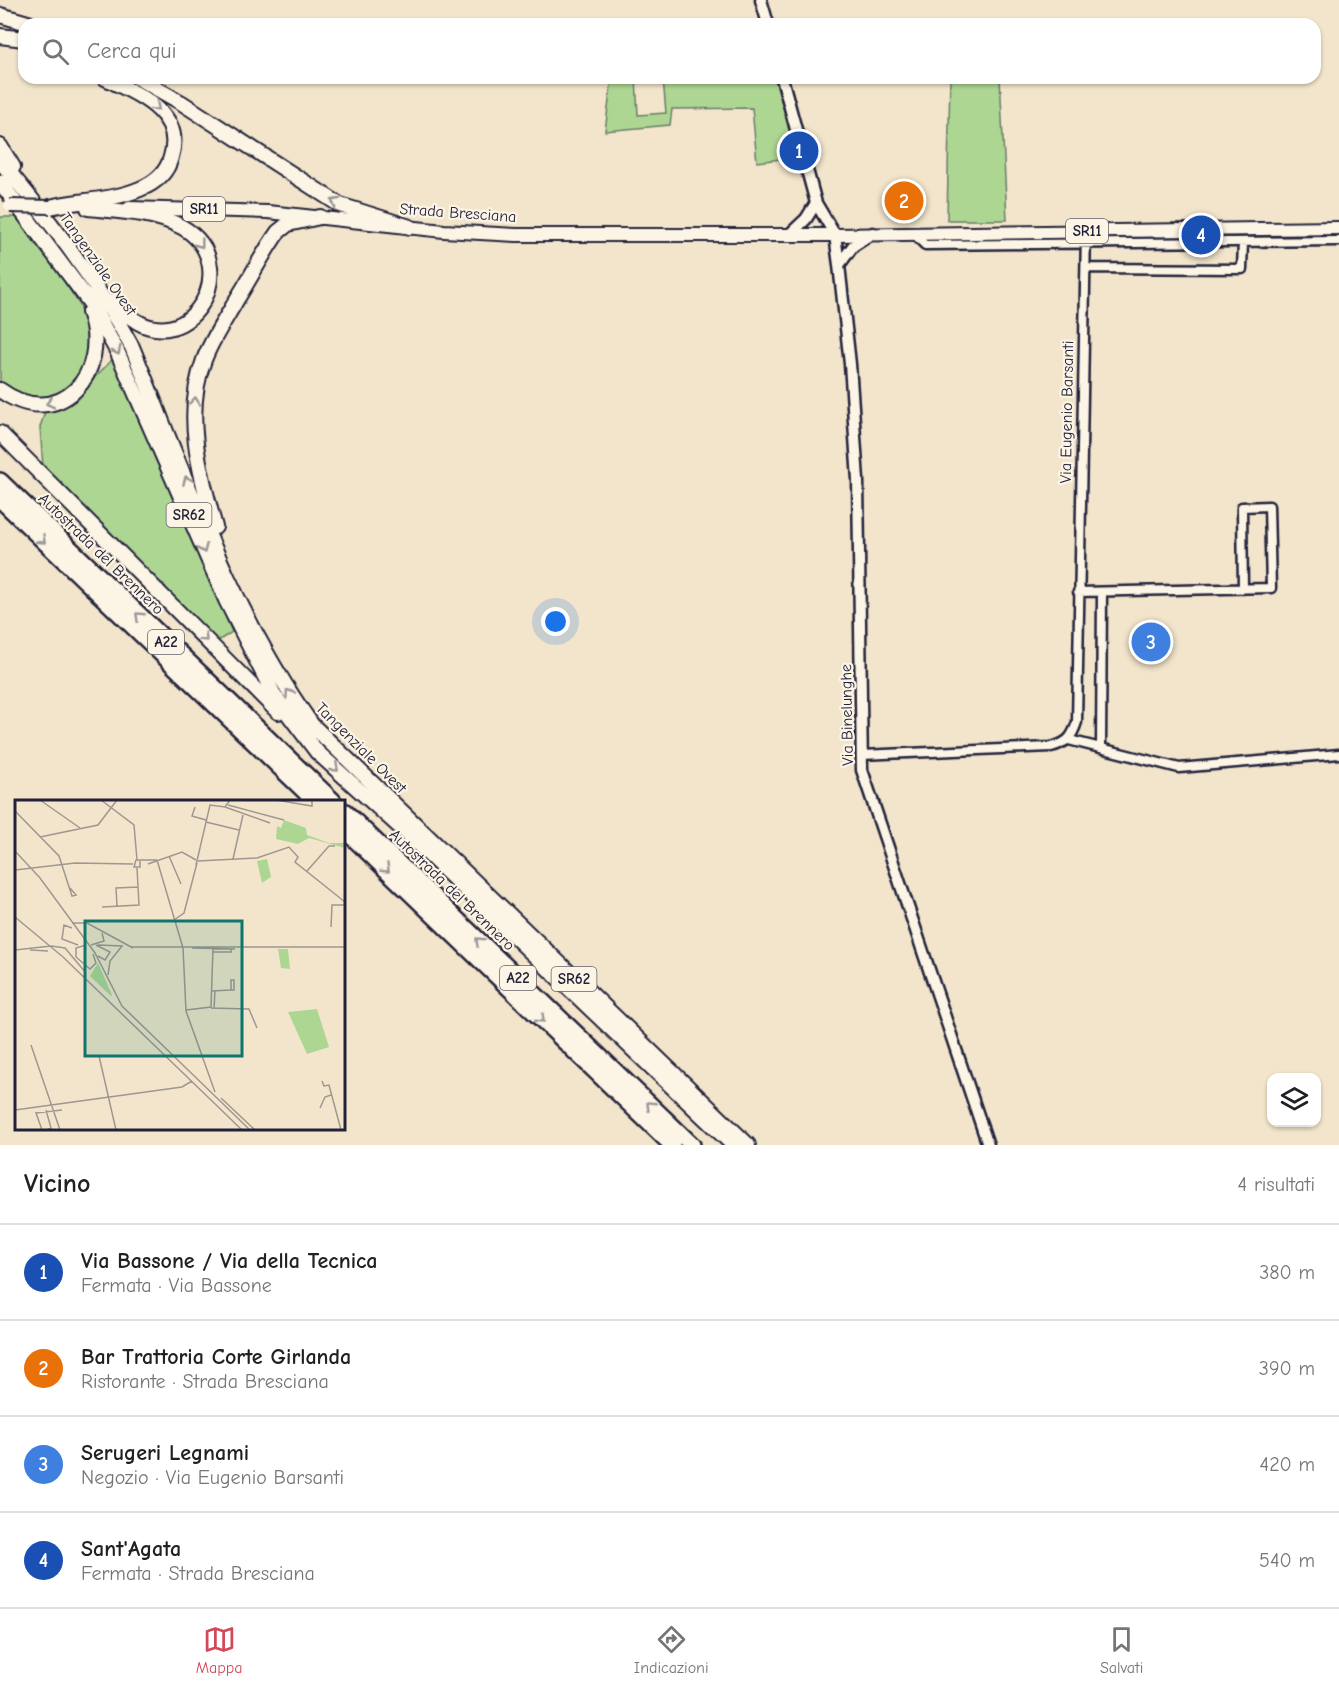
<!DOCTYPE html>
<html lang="it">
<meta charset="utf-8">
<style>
:root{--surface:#fff;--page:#f6f6f6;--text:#202124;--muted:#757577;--line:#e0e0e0;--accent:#d1495b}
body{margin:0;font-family:"Comic Neue",sans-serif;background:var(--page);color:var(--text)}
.controls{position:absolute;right:18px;bottom:18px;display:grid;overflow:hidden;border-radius:12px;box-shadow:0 2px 4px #0004}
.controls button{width:54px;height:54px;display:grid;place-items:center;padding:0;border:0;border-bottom:2px solid var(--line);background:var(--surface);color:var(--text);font:30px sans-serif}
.you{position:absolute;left:556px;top:622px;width:21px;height:21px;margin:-15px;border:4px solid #fff;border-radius:50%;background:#1a73e8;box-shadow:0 0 0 9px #1a73e833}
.badge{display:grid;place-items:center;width:39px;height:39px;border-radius:50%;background:var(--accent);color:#fff;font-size:20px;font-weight:700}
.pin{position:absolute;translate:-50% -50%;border:3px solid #fff;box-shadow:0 2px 6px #0006}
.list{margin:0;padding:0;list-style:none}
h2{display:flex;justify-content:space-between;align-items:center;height:78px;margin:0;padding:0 24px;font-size:26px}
h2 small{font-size:20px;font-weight:400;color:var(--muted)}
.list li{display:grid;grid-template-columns:39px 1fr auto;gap:18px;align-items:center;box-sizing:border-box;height:96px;padding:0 24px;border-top:2px solid var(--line)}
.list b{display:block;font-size:22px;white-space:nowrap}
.list p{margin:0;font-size:20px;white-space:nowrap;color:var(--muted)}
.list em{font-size:20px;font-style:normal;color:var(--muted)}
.icon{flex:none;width:33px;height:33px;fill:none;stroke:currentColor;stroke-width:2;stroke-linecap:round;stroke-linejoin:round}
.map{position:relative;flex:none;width:1339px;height:1145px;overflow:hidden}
.search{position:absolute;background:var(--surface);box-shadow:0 2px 4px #0004;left:18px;right:18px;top:18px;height:66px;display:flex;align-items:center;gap:15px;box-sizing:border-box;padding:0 21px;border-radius:18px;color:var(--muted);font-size:22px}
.sheet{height:462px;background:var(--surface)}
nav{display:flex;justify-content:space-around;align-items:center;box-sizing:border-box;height:84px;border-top:2px solid var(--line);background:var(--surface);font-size:16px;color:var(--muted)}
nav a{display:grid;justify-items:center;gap:3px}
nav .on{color:var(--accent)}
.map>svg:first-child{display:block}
.green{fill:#aed693;stroke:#687c67;stroke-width:1.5}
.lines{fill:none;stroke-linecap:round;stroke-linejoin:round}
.minor-casing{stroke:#22223b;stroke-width:13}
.tertiary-casing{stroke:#22223b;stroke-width:15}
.primary-casing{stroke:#22223b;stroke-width:16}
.trunk-casing{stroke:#22223b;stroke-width:18}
.motorway-casing{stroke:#22223b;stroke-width:20}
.minor{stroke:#fcf5e5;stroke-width:8}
.tertiary{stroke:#fcf5e5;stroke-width:10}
.primary{stroke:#fcf5e5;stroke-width:12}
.trunk{stroke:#fcf5e5;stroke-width:14}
.motorway{stroke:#fcf5e5;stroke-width:15}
.primary-bridge-casing{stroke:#22223b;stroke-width:16;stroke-linecap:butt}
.primary-bridge{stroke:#fcf5e5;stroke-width:12}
.oneway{stroke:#9a9698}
.labels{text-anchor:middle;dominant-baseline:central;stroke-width:4.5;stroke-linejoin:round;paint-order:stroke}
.shield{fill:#fcf5e5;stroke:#63616e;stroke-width:1.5}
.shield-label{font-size:15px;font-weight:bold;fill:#22223b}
.street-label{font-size:16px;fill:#22223b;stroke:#fcf5e5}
.inset-road{fill:none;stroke:#9f9791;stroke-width:1.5}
.view{fill:#0f766e;fill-opacity:0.15;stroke:#0f766e;stroke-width:3}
.inset-edge{fill:none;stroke:#22223b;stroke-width:3}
</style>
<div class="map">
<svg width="1339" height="1145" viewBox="0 0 1339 1145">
<rect width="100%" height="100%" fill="#f2e5cb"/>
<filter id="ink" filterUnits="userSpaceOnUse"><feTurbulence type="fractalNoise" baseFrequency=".0167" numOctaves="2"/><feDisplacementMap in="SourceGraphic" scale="12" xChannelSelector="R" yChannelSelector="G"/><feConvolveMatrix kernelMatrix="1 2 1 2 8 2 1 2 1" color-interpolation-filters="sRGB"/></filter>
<g filter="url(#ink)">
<path class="green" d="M612,78h24l2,37 28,-2 -3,-35h112l22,79 -40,5 -5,-54 -80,1 -2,16 -65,6z
M950,78h50l7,142h-60z
M0,217h22l59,90c13,36 5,91 -43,93 -14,1 -26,-8 -38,-15z
M114,358l118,274 -14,9 -175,-174 -3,-40 5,-15 23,-8z"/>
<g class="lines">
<g class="minor-casing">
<path id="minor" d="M914,234l11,11 414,-4
M1086,268l156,1 1,-27
M1078,592l193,-4 -2,-82 -27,1 1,82
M1069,740l110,28 160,-14
M1101,748l1,-156
M861,755l190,-8c16,-4 21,-9 26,-25l9,-491"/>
</g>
<g class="tertiary-casing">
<path id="tertiary" d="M761,0l7,24
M782,78l34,125 19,32 4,30 11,99 8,116 4,290 126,375
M789,235l17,-16 10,-16
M839,265l14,-19 20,-13"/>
</g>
<g class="primary-casing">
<path id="primary" d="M129,208l139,4 176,19 72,4h319l504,-7"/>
</g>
<g class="trunk-casing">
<path id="trunk" d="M0,15l31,9
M0,36l24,3
M138,78l44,25 158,102 70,22
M0,146l13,21
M0,161c49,58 96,119 132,186 53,128 99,265 180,378l436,420
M0,182l91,122 26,47 109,249 48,95 43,57 84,76 332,317
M50,207c29,-7 61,-6 90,-18 15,-6 27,-16 31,-32 14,-45 -34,-63 -66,-79
M88,208c31,3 66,4 94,19 71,41 -6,154 -68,73
M0,390c59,43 112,-17 89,-78
M0,433l278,279
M215,527c-15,-54 -32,-112 -11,-167 8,-22 22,-41 33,-61 14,-22 26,-46 41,-67l10,-8 32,-7"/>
</g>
<g class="motorway-casing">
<path id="motorway" d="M0,481l333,320
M0,499l315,302
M344,811l348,334
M344,829l328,316"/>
</g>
<use href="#minor" class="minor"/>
<use href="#tertiary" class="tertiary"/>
<use href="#primary" class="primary"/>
<use href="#trunk" class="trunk"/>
<use href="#motorway" class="motorway"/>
<g class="primary-bridge-casing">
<path id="primary-bridge" d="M10,206l40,1"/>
</g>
<use href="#primary-bridge" class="primary-bridge"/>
</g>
<defs><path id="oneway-chevron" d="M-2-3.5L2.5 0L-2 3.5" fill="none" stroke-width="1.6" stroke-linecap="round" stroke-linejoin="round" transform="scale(1.5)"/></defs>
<g class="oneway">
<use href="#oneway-chevron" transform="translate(156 107) rotate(40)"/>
<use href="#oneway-chevron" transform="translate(335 202) rotate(-152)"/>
<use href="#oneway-chevron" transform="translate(200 244) rotate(53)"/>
<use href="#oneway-chevron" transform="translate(117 351) rotate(63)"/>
<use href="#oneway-chevron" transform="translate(195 401) rotate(-84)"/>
<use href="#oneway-chevron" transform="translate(50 403) rotate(167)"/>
<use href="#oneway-chevron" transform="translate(187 480) rotate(-113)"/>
<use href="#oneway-chevron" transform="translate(42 540) rotate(44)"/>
<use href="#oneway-chevron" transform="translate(203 549) rotate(66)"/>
<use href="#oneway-chevron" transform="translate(139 616) rotate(-136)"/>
<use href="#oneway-chevron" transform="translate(204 638) rotate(45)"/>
<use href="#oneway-chevron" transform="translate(289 693) rotate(-124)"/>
<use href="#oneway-chevron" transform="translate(335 768) rotate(42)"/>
<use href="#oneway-chevron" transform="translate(386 869) rotate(44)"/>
<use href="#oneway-chevron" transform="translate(479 941) rotate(-136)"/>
<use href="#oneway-chevron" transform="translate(541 1019) rotate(44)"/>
<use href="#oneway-chevron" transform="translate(650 1105) rotate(-136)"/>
</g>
</g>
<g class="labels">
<g class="shield">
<rect x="183" y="197" width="42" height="24" rx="4.5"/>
<rect x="1066" y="219" width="42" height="24" rx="4.5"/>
<rect x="166.5" y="503" width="45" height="24" rx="4.5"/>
<rect x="148" y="630" width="36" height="24" rx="4.5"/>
<rect x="500" y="966" width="36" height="24" rx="4.5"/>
<rect x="551.5" y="967" width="45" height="24" rx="4.5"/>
</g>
<g class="shield-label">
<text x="204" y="209">SR11</text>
<text x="1087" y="231">SR11</text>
<text x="189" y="515">SR62</text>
<text x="166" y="642">A22</text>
<text x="518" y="978">A22</text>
<text x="574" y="979">SR62</text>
</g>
<g class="street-label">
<text transform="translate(458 213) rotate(4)">Strada Bresciana</text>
<text transform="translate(98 264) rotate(55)">Tangenziale Ovest</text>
<text transform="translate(1067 412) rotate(-89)">Via Eugenio Barsanti</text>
<text transform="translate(101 554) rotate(44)">Autostrada del Brennero</text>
<text transform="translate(847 715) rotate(-91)">Via Binelunghe</text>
<text transform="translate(361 748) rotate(45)">Tangenziale Ovest</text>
<text transform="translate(452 890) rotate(44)">Autostrada del Brennero</text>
</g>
</g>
<g transform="translate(15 800)">
<rect width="330" height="330" fill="#f2e5cb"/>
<path d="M269,20l22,8 1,7 22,8h14l2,-5v10l-36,-10 -11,6 -22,-5 1,-13 4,2zM252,59l4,18 -9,6 -5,-22zM263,149h10l2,20 -9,-1zM83,163l14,32 -1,1 -21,-20zM302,209l12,38 -22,7 -19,-42z" fill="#aed693"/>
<path class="inset-road" d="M25,0l40,28M86,0l33,25 3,35M261,0l36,6v-6M213,5l56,15M180,7l-3,9 14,4M210,7l45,16M0,11l44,45 13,40 4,-1 -6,-7M191,22l33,8M25,37l58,-12 19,-25M0,51l25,27 55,75 27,53 128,124M154,56l12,28M218,59l10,-44M142,60l26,88 3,63 29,81M125,61v6h-6l2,-7h21M183,61l59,-3 32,-11 9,10 -3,5 50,40M133,64l34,-12 14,8M181,65l14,-60 15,2 5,-7M0,70l60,-7 58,1M292,71l22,-25h6M102,106l-1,-18 22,-1M87,107l37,-2 -2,-37M0,117l48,40 179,173M159,120l10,-7 13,-50M57,123h15l46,25M316,127l1,-22h13M57,128l-8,-3 -2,14 16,6M71,145l-10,3v9l14,12 6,-6 -3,-9M76,145l13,-4 -2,-8M81,145l14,7 -5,8 -7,-4M83,145l25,1M36,146l14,2 21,25M116,147h214M177,148l43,1M0,150l36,-4M15,150l18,1M198,152h18v-3M93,175l2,-14 12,-15M197,191l19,-1h3v-10h-3v10M196,208l38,1 8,19M199,209l1,-19M171,210l25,-3 2,-59M16,245l29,85M84,256l17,74M307,281l2,5 5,-1 12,45M206,298l34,32M305,308l5,-11 6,-2M0,310l167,-23 10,-6M27,330l-6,-17 26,-3M31,330l5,-2 -5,-18"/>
<path class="view" d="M70,121h157v135h-157z"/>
<rect width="330" height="330" class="inset-edge"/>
</g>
</svg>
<div class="controls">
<button><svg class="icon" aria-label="layers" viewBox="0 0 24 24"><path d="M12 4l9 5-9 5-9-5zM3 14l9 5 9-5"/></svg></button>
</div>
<div class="you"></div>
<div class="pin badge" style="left:799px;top:151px;background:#1a4fb4">1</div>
<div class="pin badge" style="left:904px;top:201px;background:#e8710a">2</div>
<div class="pin badge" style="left:1151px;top:642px;background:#3f7fe0">3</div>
<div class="pin badge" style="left:1201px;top:235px;background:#1a4fb4">4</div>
<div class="search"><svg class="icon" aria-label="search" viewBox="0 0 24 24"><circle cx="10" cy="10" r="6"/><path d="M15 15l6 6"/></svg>Cerca qui</div>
</div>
<section class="sheet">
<h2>Vicino<small>4 risultati</small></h2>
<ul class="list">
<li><span class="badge" style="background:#1a4fb4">1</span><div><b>Via Bassone / Via della Tecnica</b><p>Fermata · Via Bassone</p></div><em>380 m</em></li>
<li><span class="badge" style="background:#e8710a">2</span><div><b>Bar Trattoria Corte Girlanda</b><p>Ristorante · Strada Bresciana</p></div><em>390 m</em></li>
<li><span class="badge" style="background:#3f7fe0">3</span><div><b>Serugeri Legnami</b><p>Negozio · Via Eugenio Barsanti</p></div><em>420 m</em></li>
<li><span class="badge" style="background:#1a4fb4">4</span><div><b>Sant'Agata</b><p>Fermata · Strada Bresciana</p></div><em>540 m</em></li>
</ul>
</section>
<nav>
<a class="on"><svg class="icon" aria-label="map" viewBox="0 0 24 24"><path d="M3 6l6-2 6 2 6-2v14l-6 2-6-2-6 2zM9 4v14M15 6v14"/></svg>Mappa</a>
<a><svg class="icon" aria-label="directions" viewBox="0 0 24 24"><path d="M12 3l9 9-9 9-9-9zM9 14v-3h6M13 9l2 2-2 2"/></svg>Indicazioni</a>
<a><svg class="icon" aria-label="saved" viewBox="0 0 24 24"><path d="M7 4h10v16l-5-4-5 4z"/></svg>Salvati</a>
</nav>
